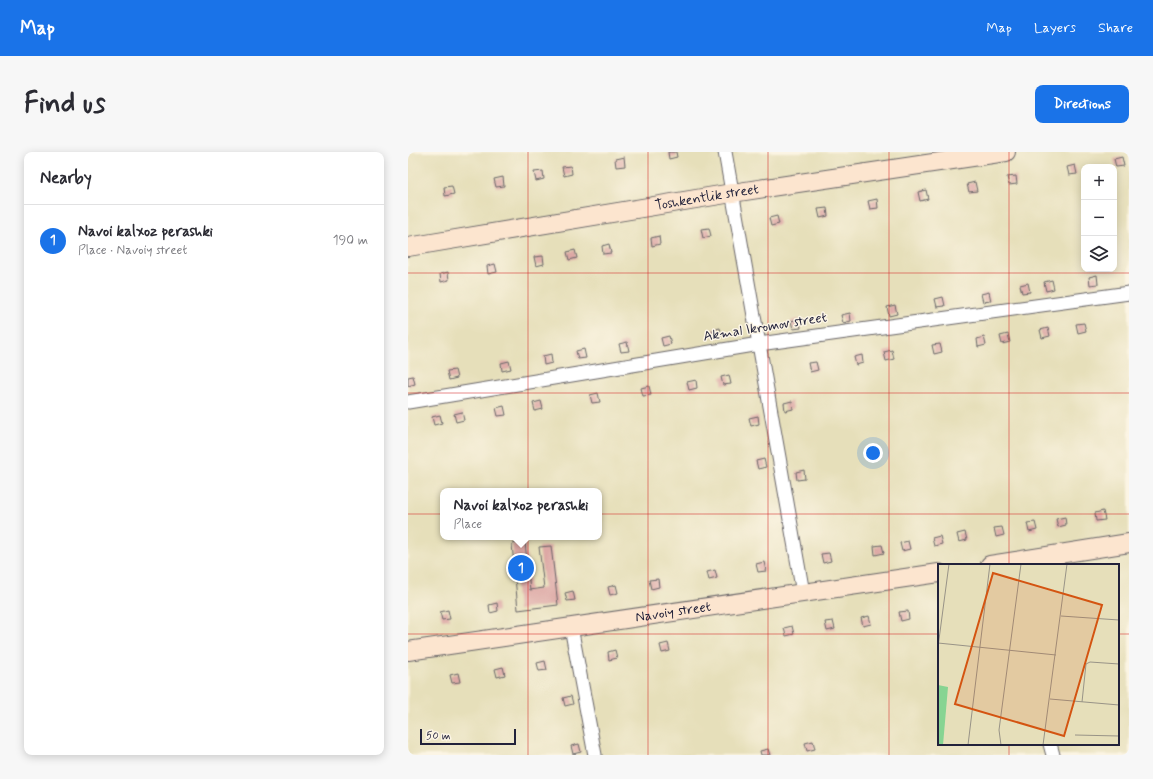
<!DOCTYPE html>
<meta charset="utf-8">
<style>
:root{--surface:#fff;--page:#f7f7f7;--text:#2b2b33;--muted:#7c7c81;--line:#e1e1e2;--accent:#1a73e8}
body{margin:0;font-family:Mynerve,sans-serif;background:var(--page);color:var(--text)}
.controls{position:absolute;right:12px;top:12px;display:grid;overflow:hidden;border-radius:8px;box-shadow:0 2px 10px #0003}
.controls button{width:36px;height:36px;display:grid;place-items:center;padding:0;border:0;border-bottom:1px solid var(--line);background:var(--surface);color:var(--text);font:20px sans-serif}
.scale{position:absolute;left:12px;bottom:10px;width:96px;box-sizing:border-box;padding-left:4px;border:2px solid #22223b;border-top:0;font-size:11px;line-height:14px;white-space:nowrap;color:#22223b;-webkit-text-stroke:3px #fcf5e5;paint-order:stroke}
.you{position:absolute;left:465px;top:301px;width:14px;height:14px;margin:-10px;border:3px solid #fff;border-radius:50%;background:#1a73e8;box-shadow:0 0 0 6px #1a73e833}
.badge{display:grid;place-items:center;width:26px;height:26px;border-radius:50%;background:var(--accent);color:#fff;font-size:13px;font-weight:700}
.pin{position:absolute;translate:-50% -50%;border:2px solid #fff;box-shadow:0 1px 4px #0006}
.popup{position:absolute;left:32px;top:336px;width:162px;height:52px;box-sizing:border-box;display:grid;place-content:center;border-radius:8px;background:var(--surface);filter:drop-shadow(0 1px 3px #0005);font-size:13px;white-space:nowrap;color:var(--muted)}
.popup b{font-size:15px;color:var(--text)}
.popup::after{content:'';position:absolute;left:50%;top:100%;margin-left:-8px;border:8px solid transparent;border-top-color:var(--surface)}
.list{margin:0;padding:0;list-style:none}
h2{display:flex;justify-content:space-between;align-items:center;height:52px;margin:0;padding:0 16px;font-size:17px}
h2 small{font-size:13px;font-weight:400;color:var(--muted)}
.list li{display:grid;grid-template-columns:26px 1fr auto;gap:12px;align-items:center;box-sizing:border-box;height:72px;padding:0 16px;border-top:1px solid var(--line)}
.list b{display:block;font-size:15px;white-space:nowrap}
.list p{margin:0;font-size:13px;white-space:nowrap;color:var(--muted)}
.list em{font-size:13px;font-style:normal;color:var(--muted)}
.icon{flex:none;width:22px;height:22px;fill:none;stroke:currentColor;stroke-width:2;stroke-linecap:round;stroke-linejoin:round}
.map{position:relative;flex:none;width:721px;height:603px;overflow:hidden;border-radius:8px}
header{display:flex;align-items:center;gap:24px;box-sizing:border-box;height:56px;padding:0 20px;background:var(--accent);color:#fff}
header strong{font-size:19px}
nav{display:flex;gap:22px;margin-inline-start:auto;font-size:14px}
.intro{display:flex;align-items:center;justify-content:space-between;box-sizing:border-box;height:96px;padding:0 24px}
h1{margin:0;font-size:28px}
.button{padding:10px 18px;border-radius:8px;background:var(--accent);color:#fff;font-size:14px;font-weight:700}
main{display:flex;gap:24px;padding:0 24px}
aside{flex:1;background:var(--surface);border-radius:8px;box-shadow:0 2px 10px #0003}
.map>svg:first-child{display:block}
.building{fill:#dda8a5}
.lines{fill:none;stroke-linecap:round;stroke-linejoin:round}
.street-casing{stroke:#676467;stroke-width:15}
.secondary-casing{stroke:#676467;stroke-width:20}
.street{stroke:#fff;stroke-width:13}
.secondary{stroke:#fce5cf;stroke-width:18}
.grid{fill:none;stroke:#d62828;stroke-width:1;stroke-opacity:0.55}
.labels{text-anchor:middle;dominant-baseline:central;stroke-width:3;stroke-linejoin:round;paint-order:stroke}
.street-label{font-size:14px;fill:#22223b;stroke:#fcf5e5}
.inset-road{fill:none;stroke:#989387;stroke-width:1}
.view{fill:#d45411;fill-opacity:0.15;stroke:#d45411;stroke-width:2}
.inset-edge{fill:none;stroke:#22223b;stroke-width:2}
</style>
<header>
<strong>Map</strong>
<nav><a>Map</a><a>Layers</a><a>Share</a></nav>
</header>
<div class="intro"><h1>Find us</h1><a class="button">Directions</a></div>
<main>
<aside>
<h2>Nearby<small></small></h2>
<ul class="list">
<li><span class="badge">1</span><div><b>Navoi kalxoz perashki</b><p>Place · Navoiy street</p></div><em>190 m</em></li>
</ul>
</aside>
<div class="map">
<svg width="721" height="603" viewBox="0 0 721 603">
<rect width="100%" height="100%" fill="#fcf5e5"/>
<filter id="ink" filterUnits="userSpaceOnUse"><feTurbulence type="fractalNoise" baseFrequency=".025" numOctaves="2"/><feDisplacementMap in="SourceGraphic" scale="8" xChannelSelector="R" yChannelSelector="G"/><feConvolveMatrix kernelMatrix="1 2 1 2 8 2 1 2 1" color-interpolation-filters="sRGB"/></filter>
<filter id="wash" filterUnits="userSpaceOnUse"><feTurbulence type="fractalNoise" baseFrequency=".012" numOctaves="4" result="noise"/><feDisplacementMap in="SourceGraphic" scale="16" xChannelSelector="R" yChannelSelector="G"/><feGaussianBlur stdDeviation="0.9" result="paint"/><feColorMatrix in="noise" values="0 0 0 0 0 0 0 0 0 0 0 0 0 0 0 0 0 1.4 0 .05"/><feComposite in="paint" operator="in"/></filter>
<g filter="url(#wash)">
<rect width="100%" height="100%" fill="#e6dfba"/>
<g id="blocks">
<path class="building" d="M260,0h8l1,5 -8,2z
M216,5l1,9 -9,1 -1,-8z
M714,5l2,9 -8,1 -2,-8z
M667,13l2,9 -8,1 -2,-8z
M163,14l1,8 -8,2 -2,-9z
M135,19l1,8 -8,2 -2,-9z
M608,24l1,8 -8,1 -2,-8z
M95,25l1,9 -8,1 -2,-8z
M567,30l2,9 -8,1 -2,-8z
M44,34l2,8 -9,2 -1,-9z
M518,38l2,9 -8,2 -2,-9z
M469,47l1,9 -8,1 -2,-8z
M419,56l1,8 -8,2 -2,-9z
M369,64l2,8 -8,2 -2,-8z
M301,76l2,8 -8,2 -2,-9z
M251,84l1,8 -8,2 -1,-8z
M201,92l2,9 -8,1 -1,-8z
M167,98l2,8 -8,2 -2,-8z
M135,104l1,8 -8,2 -2,-9z
M87,112l2,8 -9,2 -1,-8z
M40,120l1,8 -8,2 -1,-8z
M689,123l1,9 -8,1 -1,-8z
M644,128l2,9 -8,2 -2,-9z
M620,131l2,9 -8,1 -2,-8z
M581,140l2,9 -8,1 -2,-8z
M535,145l2,9 -8,1 -2,-8z
M487,153l2,9 -8,2 -2,-9z
M442,161l1,8 -8,2 -2,-8z
M391,167l2,9 -8,1 -2,-8z
M676,171l2,8 -8,2 -2,-9z
M312,176l2,8 -8,2 -2,-8z
M640,176l2,8 -8,2 -2,-8z
M600,182l2,8 -8,2 -2,-8z
M261,184l2,8 -8,2 -2,-8z
M576,185l2,8 -8,2 -1,-8z
M219,190l2,9 -8,1 -2,-8z
M532,192l2,8 -8,2 -2,-9z
M176,197l2,9 -8,1 -2,-8z
M484,198l2,9 -8,2 -2,-9z
M143,202l1,9 -8,2 -1,-9z
M454,203l1,8 -7,2 -2,-8z
M101,209l2,8 -9,2 -1,-8z
M408,210l2,8 -8,2 -2,-9z
M47,218l2,8 -8,2 -2,-9z
M321,223l2,9 -8,1 -2,-8z
M5,224l2,8 -7,2v-9z
M288,228l1,8 -8,2 -2,-8z
M241,234l2,9 -8,1 -2,-8z
M190,241l2,9 -8,1 -2,-8z
M133,249l2,8 -8,2 -2,-8z
M384,249l1,8 -8,2 -1,-8z
M96,254l2,9 -8,1 -2,-8z
M54,260l2,8 -8,2 -2,-8z
M32,263l2,8 -8,2 -2,-8z
M350,264l1,8 -8,2 -2,-8z
M356,307l2,8 -8,2 -2,-8z
M396,318l1,9 -8,1 -1,-8z
M695,359l2,9 -9,1 -1,-8z
M657,365l1,8 -8,2 -2,-8z
M627,370l2,8 -8,2 -2,-9z
M594,375l2,8 -8,2 -2,-9z
M557,380l2,8 -8,2 -2,-8z
M532,384l2,8 -8,2 -2,-8z
M500,389l2,8 -8,2 -2,-8z
M117,390l5,48 14,-2 -5,-41 12,-1 7,59 -40,5 -6,-66z
M474,393l2,8 -9,2 -1,-9z
M421,401l2,8 -8,2 -2,-9z
M356,410l2,9 -8,1 -2,-8z
M307,418l2,8 -8,2 -2,-8z
M250,427l1,8 -8,2 -2,-9z
M208,433l2,8 -8,2 -2,-8z
M165,439l2,9 -8,1 -2,-8z
M89,451l1,8 -8,2 -1,-8z
M40,458l2,9 -8,1 -2,-8z
M500,459l1,8 -8,2 -2,-9z
M461,464l2,8 -8,2 -2,-8z
M425,469l2,8 -8,2 -2,-9z
M384,474l2,8 -8,2 -2,-8z
M260,491l2,8 -8,2 -2,-8z
M207,498l2,8 -8,2 -1,-8z
M137,509l2,9 -8,1 -2,-8z
M95,515l2,8 -8,2 -2,-8z
M50,521l2,9 -8,1 -2,-8z
M163,544l2,8 -8,2 -2,-8z
M405,589l2,8 -8,2 -2,-8z
M171,592l2,8 -8,2 -2,-8z
M360,597l2,6h-9l-1,-4z"/>
</g>
</g>
<g filter="url(#ink)">
<use href="#blocks" fill-opacity="0" stroke="#676467" stroke-width="1"/>
<g class="lines">
<g class="street-casing">
<path id="street" d="M317,0l78,441
M0,250l351,-58 370,-51
M163,475l24,128
M642,592l3,11"/>
</g>
<g class="secondary-casing">
<g id="secondary">
<path id="s1" d="M0,95l324,-54 274,-41"/>
<path d="M582,413l139,-22"/>
<path id="s2" d="M0,499l531,-78"/>
</g>
</g>
<use href="#street" class="street"/>
<use href="#secondary" class="secondary"/>
</g>
</g>
<path class="grid" d="M120,0v603M240,0v603M360,0v603M481,0v603M601,0v413M0,121h721M0,241h721M0,362h721M0,482h531M710,482h11M601,592v11"/>
<g class="labels">
<g class="street-label">
<text stroke="none"><textPath href="#s1" startOffset="303">Toshkentlik street</textPath></text>
<text transform="translate(357 175) rotate(-9)">Akmal Ikromov street</text>
<text stroke="none"><textPath href="#s2" startOffset="268">Navoiy street</textPath></text>
</g>
</g>
<g transform="translate(530 412)">
<rect width="181" height="181" fill="#e6dfba"/>
<path d="M0,121l10,2 -5,58h-5z" fill="#87d492"/>
<path class="inset-road" d="M123,52l58,4M0,79l118,12M0,83l11,-83M112,135l69,6M144,138l4,-38 4,-2 29,2M137,171l44,1M30,181l22,-181M63,181l-2,-15 22,-166M105,181l24,-181"/>
<path class="view" d="M55,9l109,32 -38,131 -109,-32z"/>
<rect width="181" height="181" class="inset-edge"/>
</g>
</svg>
<div class="controls">
<button>+</button>
<button>−</button>
<button><svg class="icon" aria-label="layers" viewBox="0 0 24 24"><path d="M12 4l9 5-9 5-9-5zM3 14l9 5 9-5"/></svg></button>
</div>
<div class="scale">50 m</div>
<div class="you"></div>
<div class="pin badge" style="left:113px;top:416px">1</div>
<div class="popup"><b>Navoi kalxoz perashki</b>Place</div>
</div>
</main>
